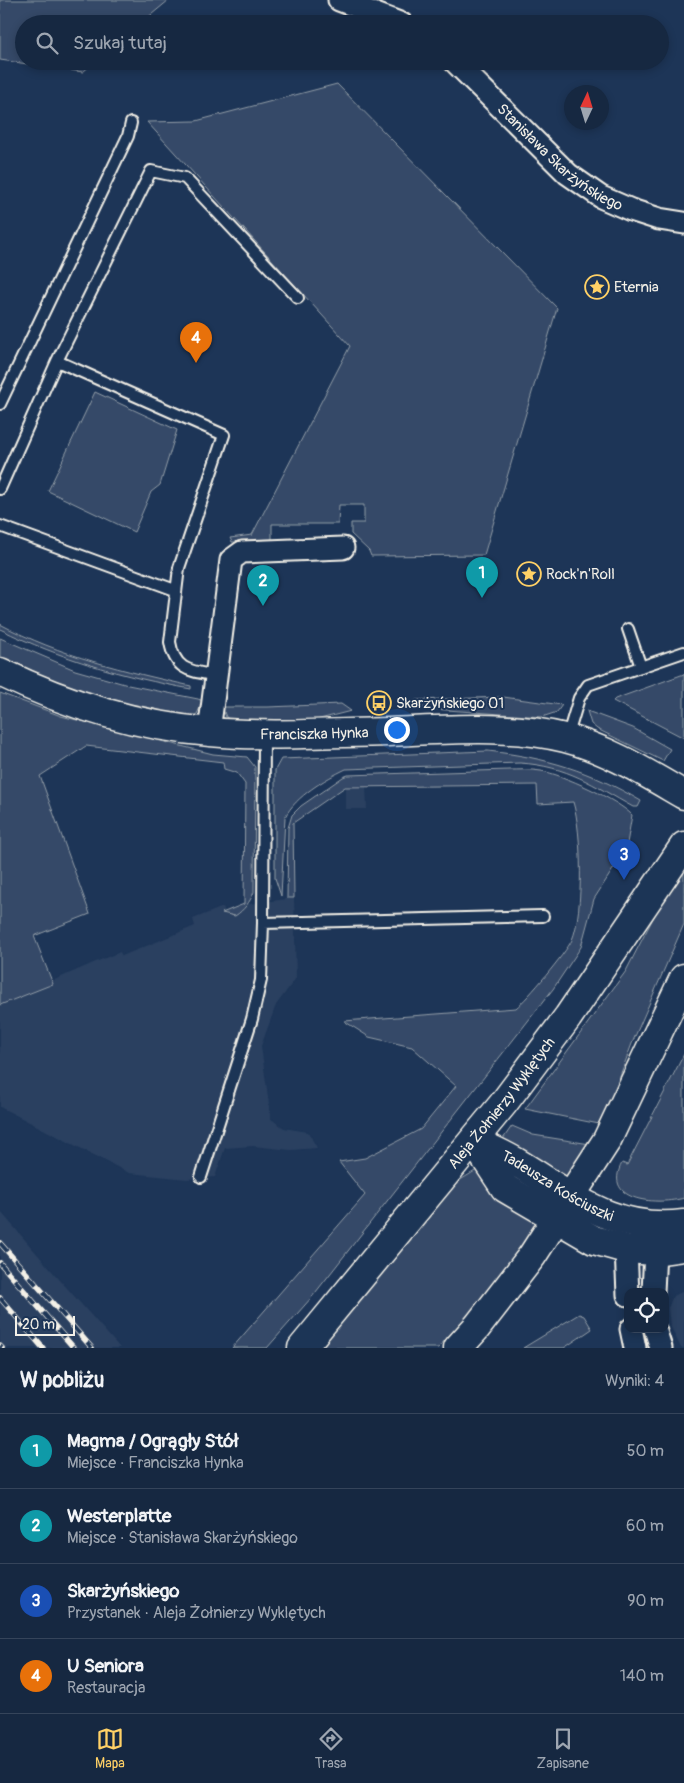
<!DOCTYPE html>
<html lang="pl">
<meta charset="utf-8">
<style>
:root{--surface:#162841;--page:#23344c;--text:#f1f3f6;--muted:#9ea6b1;--line:#35445a;--accent:#ffd166}
body{margin:0;font-family:Pangolin,sans-serif;background:var(--page);color:var(--text)}
.controls{position:absolute;right:15px;bottom:15px;display:grid;overflow:hidden;border-radius:10px;box-shadow:0 2px 8px #0003}
.controls button{width:45px;height:45px;display:grid;place-items:center;padding:0;border:0;border-bottom:1px solid var(--line);background:var(--surface);color:var(--text);font:25px sans-serif}
.compass{position:absolute;left:564px;top:85px;width:45px;height:45px;border-radius:50%;background:var(--surface);box-shadow:0 2px 8px #0003;rotate:4deg}
.scale{position:absolute;left:15px;bottom:12px;width:60px;box-sizing:border-box;padding-left:5px;border:2px solid #f4f1e8;border-top:0;font-size:14px;line-height:18px;white-space:nowrap;color:#f4f1e8;-webkit-text-stroke:4px #1d3557;paint-order:stroke}
.you{position:absolute;left:396px;top:729px;width:18px;height:18px;margin:-12px;border:4px solid #fff;border-radius:50%;background:#1a73e8;box-shadow:0 0 0 8px #1a73e833}
.badge{display:grid;place-items:center;width:32px;height:32px;border-radius:50%;background:var(--accent);color:#fff;font-size:16px;font-weight:700}
.pin{position:absolute;translate:-50% -41px;filter:drop-shadow(0 1px 2px #0008)}
.pin::after{content:'';position:absolute;top:26px;width:18px;height:15px;background:inherit;clip-path:polygon(0 0,100% 0,50% 100%)}
.list{margin:0;padding:0;list-style:none}
h2{display:flex;justify-content:space-between;align-items:center;height:65px;margin:0;padding:0 20px;font-size:21px}
h2 small{font-size:16px;font-weight:400;color:var(--muted)}
.list li{display:grid;grid-template-columns:32px 1fr auto;gap:15px;align-items:center;box-sizing:border-box;height:75px;padding:0 20px;border-top:1px solid var(--line)}
.list b{display:block;font-size:19px;white-space:nowrap}
.list p{margin:0;font-size:16px;white-space:nowrap;color:var(--muted)}
.list em{font-size:16px;font-style:normal;color:var(--muted)}
.icon{flex:none;width:28px;height:28px;fill:none;stroke:currentColor;stroke-width:2;stroke-linecap:round;stroke-linejoin:round}
.map{position:relative;flex:none;width:684px;height:1348px;overflow:hidden}
.search{position:absolute;background:var(--surface);box-shadow:0 2px 8px #0003;left:15px;right:15px;top:15px;height:55px;display:flex;align-items:center;gap:12px;box-sizing:border-box;padding:0 18px;border-radius:28px;color:var(--muted);font-size:19px}
.sheet{height:365px;background:var(--surface)}
nav{display:flex;justify-content:space-around;align-items:center;box-sizing:border-box;height:70px;border-top:1px solid var(--line);background:var(--surface);font-size:14px;color:var(--muted)}
nav a{display:grid;justify-items:center;gap:2px}
nav .on{color:var(--accent)}
.map>svg:first-child{display:block}
.built{fill:#2a4060}
.green{fill:#354a67;stroke:#949ea8}
.lines{fill:none;stroke-linecap:round;stroke-linejoin:round}
.lane-casing{stroke:#f4f1e8;stroke-width:14}
.street-casing{stroke:#f4f1e8;stroke-width:25}
.secondary-casing{stroke:#f4f1e8;stroke-width:31}
.lane{stroke:#1d3557;stroke-width:10}
.street{stroke:#1d3557;stroke-width:21}
.secondary{stroke:#1d3557;stroke-width:28}
.rail-casing{stroke:#f4f1e8;stroke-width:5.5}
.rail{stroke:#1d3557;stroke-width:4;stroke-dasharray:11;stroke-linecap:butt}
.labels{text-anchor:middle;dominant-baseline:central;stroke-width:4;stroke-linejoin:round;paint-order:stroke}
.street-label{font-size:15px;fill:#f4f1e8;stroke:#1d3557}
.poi-label{font-size:15px;fill:#f4f1e8;stroke:#1d3557;text-anchor:start}
</style>
<div class="map">
<svg width="684" height="1348" viewBox="0 0 684 1348">
<rect width="100%" height="100%" fill="#1d3557"/>
<filter id="ink" filterUnits="userSpaceOnUse"><feTurbulence type="fractalNoise" baseFrequency=".02" numOctaves="2"/><feDisplacementMap in="SourceGraphic" scale="10" xChannelSelector="R" yChannelSelector="G"/><feConvolveMatrix kernelMatrix="1 2 1 2 8 2 1 2 1" color-interpolation-filters="sRGB"/></filter>
<g filter="url(#ink)">
<path class="built" d="M346,787h20l1,22h-21z
M294,898l2,80 -20,27 -15,41 10,73 13,9 24,4 9,16 -26,2 -38,-4 -28,2 -10,29 -28,2 -58,-6 -129,-66v-102l53,-21 -1,-3 46,-20 22,-9 2,4 73,-30 -2,-7 30,-12 2,5 17,-7z
M0,1211l51,59 69,78h-120z
M684,1291v57h-3l-11,-23 -2,-17 5,-12z"/>
<path class="green" d="M0,0h169l-29,24h-116v37h71l-12,11 -83,-12z
M337,84l220,224 -73,247 -113,1 -2,-5 -18,-17v-11h13v-18h-25l-1,19h-66v16l-2,2h-38l-2,-4 22,-3 98,-189 -203,-224 49,-1z
M95,392l82,38 -17,55 -9,7 -17,40 -86,-41z
M0,624c60,32 125,47 191,62v3c-67,-12 -130,-30 -191,-60z
M0,638l75,32 53,15 70,14 5,2 -6,13 -4,2c-67,-4 -134,-28 -193,-58z
M684,674v64l-71,-37 2,-2z
M0,693l61,23 152,38 34,3 8,10 -1,125c-4,10 -10,18 -19,24l-13,-3 22,-9 1,-120 -8,-11 -13,-4 -1,-7 -137,-16 -46,30 50,138 -56,22 19,48 -53,21z
M503,697l59,8 -5,7 -15,5 -136,-10 10,-7z
M341,704l10,7 -43,11 -78,-2 -4,-3 -4,-10h46z
M587,711l46,17 37,21 -7,12 -66,-32 -6,-5z
M488,751c60,7 100,19 153,50l-3,6h-5c-40,-22 -65,-41 -113,-44l-174,6c-21,10 -50,27 -61,48l-4,79 -6,-18v-108l6,-11z
M509,770c10,0 21,-1 32,1 21,3 77,29 91,44l-6,34 -32,50 -13,48 -28,42 -241,308 -45,51h-35l133,-153 -26,-33 26,-4 56,-29 35,-43 -44,-39 -43,-10 -25,-16 172,-13c12,-10 49,-54 56,-68 12,-28 10,-109 1,-138l-35,2 -1,-19 -192,2 -52,36 1,75h-7l1,-70 4,-13 9,-9 42,-29 5,-2z
M684,864v60l-51,117 -24,64 -10,19 -74,-15 101,-138 42,-82z
M684,1054v144c-24,7 -83,5 -62,-35l5,2z
M512,1126l21,9 57,9 -22,35 -65,-40z
M480,1168c0,23 42,42 60,53l-65,86 -37,41h-119l138,-166z
M579,1314l5,2 8,13 -28,19h-41z"/>
<g class="lines">
<g class="lane-casing">
<path id="lane" d="M57,361l167,74 -45,133 -9,74c5,30 22,29 47,34
M0,404l128,-268 3,-13
M0,489l57,-128 94,-190 34,7 113,120
M0,526l175,64
M628,629l13,38
M567,738l12,-40 9,-13 96,-33
M263,923l280,-7
M201,1177l51,-158 9,-39 2,-57 1,-187"/>
</g>
<g class="street-casing">
<g id="street">
<path d="M339,0l63,24"/>
<path id="s1" d="M454,61l114,113 33,23 30,13 28,9 25,4"/>
<path d="M209,732l22,-172 11,-8 101,-4"/>
<path d="M626,1249l2,46"/>
<path d="M653,1292l2,-41"/>
<path d="M631,1329l4,19"/>
<path d="M655,1329l6,19"/>
</g>
</g>
<g class="secondary-casing">
<g id="secondary">
<path id="s2" d="M0,672c66,32 137,54 210,60 59,5 119,1 178,0 58,-2 120,-8 177,6 43,11 81,35 119,57"/>
<path d="M474,1141l31,47 89,52 32,9 29,2 29,-4"/>
<path id="s3" d="M474,1141c14,7 29,13 42,21 57,34 97,71 168,62"/>
<path id="s4" d="M302,1348l201,-244 65,-87 116,-171"/>
<path d="M458,1348l19,-21 55,-71 75,-116 77,-162"/>
</g>
</g>
<use href="#lane" class="lane"/>
<use href="#street" class="street"/>
<use href="#secondary" class="secondary"/>
<g class="rail-casing">
<path id="rail" d="M0,1243l92,105
M0,1263l74,85
M0,1298l43,50
M0,1346l2,2"/>
</g>
<use href="#rail" class="rail"/>
</g>
</g>
<defs>
<g id="sight-ring" transform="scale(1.25)"><circle r="9.5" fill="#1d3557" stroke="#ffd166" stroke-width="1.5"/><path d="M0-6L1.8-2.2L6-1.7L2.9 1.2L3.7 5.4L0 3.3L-3.7 5.4L-2.9 1.2L-6-1.7L-1.8-2.2Z" fill="#ffd166"/></g>
<g id="bus-ring" transform="scale(1.25)"><circle r="9.5" fill="#1d3557" stroke="#ffd166" stroke-width="1.5"/><path d="M-5-6H5V4H4V6H2V4H-2V6H-4V4H-5ZM-3.5-4V0h7V-4ZM-3.5 1.2v1.5H-2V1.2ZM2 1.2v1.5H3.5V1.2Z" fill="#ffd166"/></g>
</defs>
<g fill-rule="evenodd">
<use href="#sight-ring" x="597" y="287"/>
<use href="#sight-ring" x="529" y="574"/>
<use href="#bus-ring" x="379" y="703"/>
</g>
<g class="labels">
<g class="street-label">
<text stroke="none"><textPath href="#s1" startOffset="144">Stanisława Skarżyńskiego</textPath></text>
<text stroke="none"><textPath href="#s2" startOffset="324">Franciszka Hynka</textPath></text>
<text stroke="none"><textPath href="#s4" startOffset="316">Aleja Żołnierzy Wyklętych</textPath></text>
<text stroke="none"><textPath href="#s3" startOffset="95">Tadeusza Kościuszki</textPath></text>
</g>
<g class="poi-label">
<text x="614" y="287">Eternia</text>
<text x="546" y="574">Rock'n'Roll</text>
<text x="396" y="703">Skarżyńskiego 01</text>
</g>
</g>
</svg>
<div class="controls">
<button><svg class="icon" aria-label="locate" viewBox="0 0 24 24"><circle cx="12" cy="12" r="6"/><path d="M12 2v4M12 18v4M2 12h4M18 12h4"/></svg></button>
</div>
<svg class="compass" viewBox="-18 -18 36 36"><path d="M0-13l5 13h-10z" fill="#e53935"/><path d="M0 13l5-13h-10z" fill="#9ea6b1"/></svg>
<div class="scale">20 m</div>
<div class="you"></div>
<div class="pin badge" style="left:482px;top:598px;background:#0f9aa8">1</div>
<div class="pin badge" style="left:263px;top:606px;background:#0f9aa8">2</div>
<div class="pin badge" style="left:624px;top:880px;background:#1a4fb4">3</div>
<div class="pin badge" style="left:196px;top:363px;background:#e8710a">4</div>
<div class="search"><svg class="icon" aria-label="search" viewBox="0 0 24 24"><circle cx="10" cy="10" r="6"/><path d="M15 15l6 6"/></svg>Szukaj tutaj</div>
</div>
<section class="sheet">
<h2>W pobliżu<small>Wyniki: 4</small></h2>
<ul class="list">
<li><span class="badge" style="background:#0f9aa8">1</span><div><b>Magma / Ogrągły Stół</b><p>Miejsce · Franciszka Hynka</p></div><em>50 m</em></li>
<li><span class="badge" style="background:#0f9aa8">2</span><div><b>Westerplatte</b><p>Miejsce · Stanisława Skarżyńskiego</p></div><em>60 m</em></li>
<li><span class="badge" style="background:#1a4fb4">3</span><div><b>Skarżyńskiego</b><p>Przystanek · Aleja Żołnierzy Wyklętych</p></div><em>90 m</em></li>
<li><span class="badge" style="background:#e8710a">4</span><div><b>U Seniora</b><p>Restauracja</p></div><em>140 m</em></li>
</ul>
</section>
<nav>
<a class="on"><svg class="icon" aria-label="map" viewBox="0 0 24 24"><path d="M3 6l6-2 6 2 6-2v14l-6 2-6-2-6 2zM9 4v14M15 6v14"/></svg>Mapa</a>
<a><svg class="icon" aria-label="directions" viewBox="0 0 24 24"><path d="M12 3l9 9-9 9-9-9zM9 14v-3h6M13 9l2 2-2 2"/></svg>Trasa</a>
<a><svg class="icon" aria-label="saved" viewBox="0 0 24 24"><path d="M7 4h10v16l-5-4-5 4z"/></svg>Zapisane</a>
</nav>
